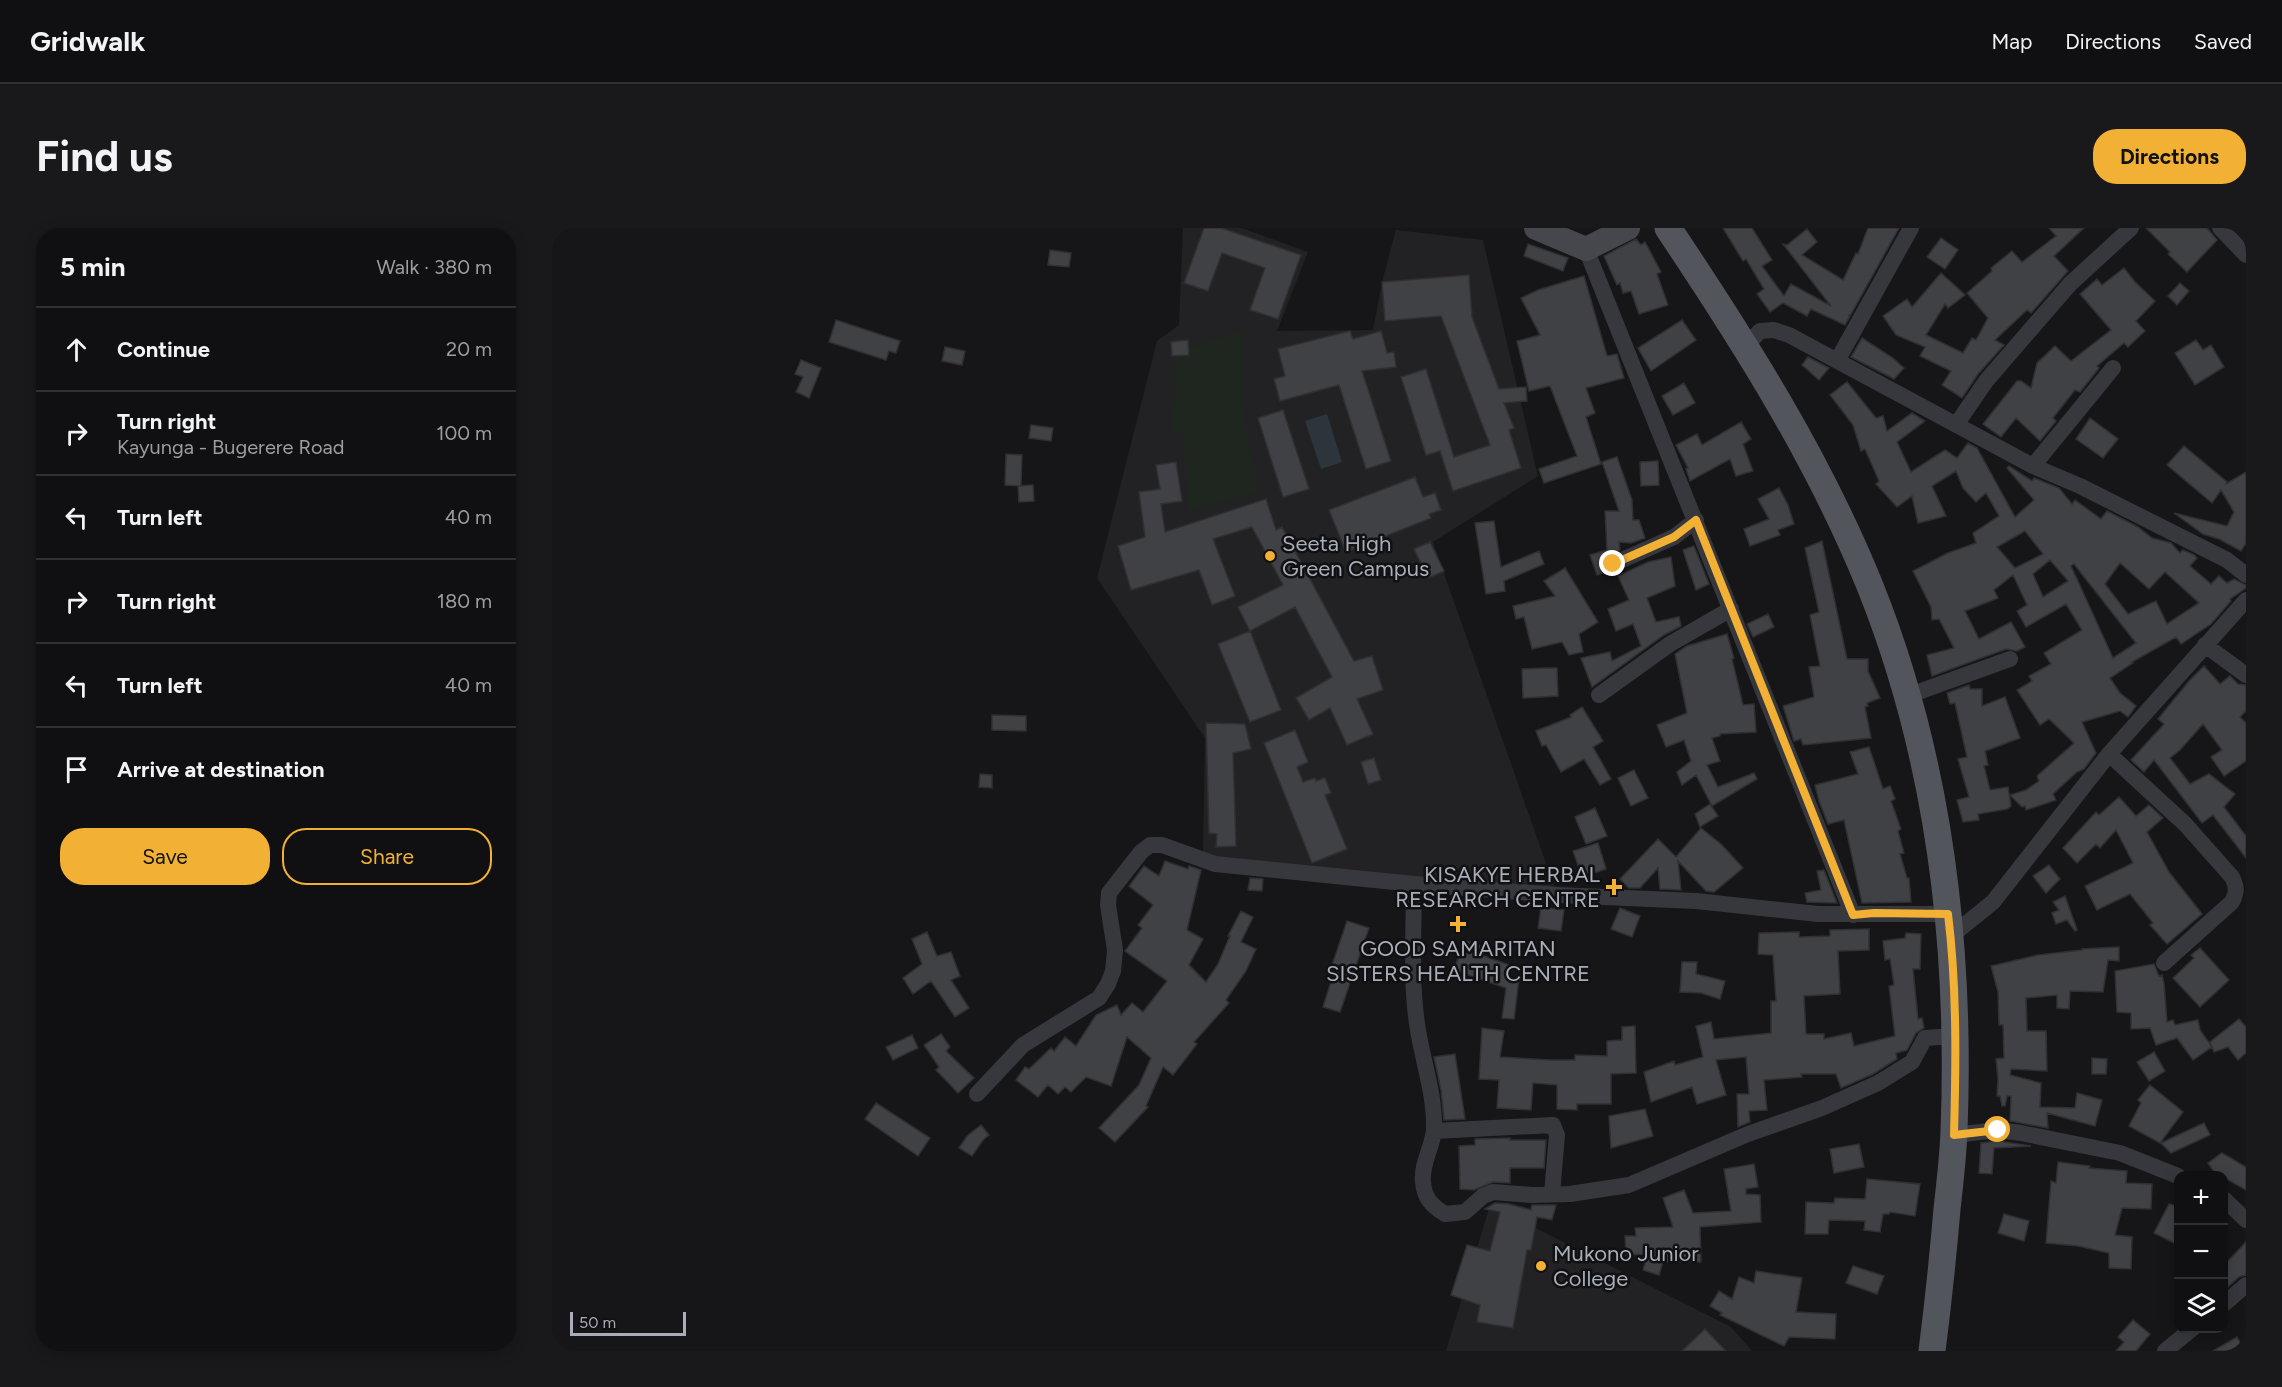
<!DOCTYPE html>
<meta charset="utf-8">
<style>
:root{--surface:#101012;--page:#19191b;--text:#f1f3f6;--muted:#9c9d9f;--line:#303032;--accent:#f2b134}
body{margin:0;font-family:Figtree,sans-serif;background:var(--page);color:var(--text)}
.controls{position:absolute;right:18px;bottom:18px;display:grid;overflow:hidden;border-radius:12px;box-shadow:0 3px 15px #0003}
.controls button{width:54px;height:54px;display:grid;place-items:center;padding:0;border:0;border-bottom:2px solid var(--line);background:var(--surface);color:var(--text);font:30px sans-serif}
.scale{position:absolute;left:18px;bottom:15px;width:116px;box-sizing:border-box;padding-left:6px;border:3px solid #a8adb8;border-top:0;font-size:16px;line-height:21px;white-space:nowrap;color:#a8adb8;-webkit-text-stroke:4px #111113;paint-order:stroke}
.stop{position:absolute;width:18px;height:18px;margin:-14px;border:4px solid #f2b134;border-radius:50%;background:#fff}
.stop.end{background:#f2b134;border-color:#fff;box-shadow:0 2px 6px #0008}
.list{margin:0;padding:0;list-style:none}
h2{display:flex;justify-content:space-between;align-items:center;height:78px;margin:0;padding:0 24px;font-size:26px}
h2 small{font-size:20px;font-weight:400;color:var(--muted)}
.list li{display:grid;grid-template-columns:39px 1fr auto;gap:18px;align-items:center;box-sizing:border-box;height:84px;padding:0 24px;border-top:2px solid var(--line)}
.list b{display:block;font-size:22px;white-space:nowrap}
.list p{margin:0;font-size:20px;white-space:nowrap;color:var(--muted)}
.list em{font-size:20px;font-style:normal;color:var(--muted)}
.actions{display:flex;gap:12px;padding:18px 24px}
.actions a{flex:1;padding:14px 0;border:2px solid var(--accent);border-radius:24px;text-align:center;font-size:21px;color:var(--accent)}
.actions .main{background:var(--accent);color:#111}
.icon{flex:none;width:33px;height:33px;fill:none;stroke:currentColor;stroke-width:2;stroke-linecap:round;stroke-linejoin:round}
.map{position:relative;flex:none;width:1694px;height:1123px;overflow:hidden;border-radius:24px}
header{display:flex;align-items:center;gap:36px;box-sizing:border-box;height:84px;padding:0 30px;background:var(--surface);border-bottom:2px solid var(--line)}
header strong{font-size:28px}
nav{display:flex;gap:33px;margin-inline-start:auto;font-size:21px}
.intro{display:flex;align-items:center;justify-content:space-between;box-sizing:border-box;height:144px;padding:0 36px}
h1{margin:0;font-size:42px}
.button{padding:15px 27px;border-radius:24px;background:var(--accent);color:#111;font-size:21px;font-weight:700}
main{display:flex;gap:36px;padding:0 36px}
aside{flex:1;background:var(--surface);border-radius:24px;box-shadow:0 3px 15px #0003}
.map>svg:first-child{display:block}
.built{fill:#222225}
.green{fill:#1e261f}
.water{fill:#2c353c}
.building{fill:#404145;stroke:#303034;stroke-width:1.5;fill-rule:evenodd}
.lines{fill:none;stroke-linecap:round;stroke-linejoin:round}
.street{stroke:#37383d;stroke-width:16}
.secondary{stroke:#45474d;stroke-width:24}
.primary{stroke:#53555c;stroke-width:27}
.route{stroke:#f2b134;stroke-width:8}
.poi-dot{fill:#f2b134;stroke:#111113;stroke-width:2}
.labels{text-anchor:middle;dominant-baseline:central;stroke-width:5;stroke-linejoin:round;paint-order:stroke}
.poi-label{font-size:22px;fill:#a8adb8;stroke:#111113;text-anchor:start}
</style>
<header>
<strong>Gridwalk</strong>
<nav><a>Map</a><a>Directions</a><a>Saved</a></nav>
</header>
<div class="intro"><h1>Find us</h1><a class="button">Directions</a></div>
<main>
<aside>
<h2>5 min<small>Walk · 380 m</small></h2>
<ul class="list">
<li><svg class="icon" aria-label="ahead" viewBox="0 0 24 24"><path d="M12 20V5M6 11l6-6 6 6"/></svg><div><b>Continue</b></div><em>20 m</em></li>
<li><svg class="icon" aria-label="right" viewBox="0 0 24 24"><path d="M7 20v-9h11M14 6l5 5-5 5"/></svg><div><b>Turn right</b><p>Kayunga - Bugerere Road</p></div><em>100 m</em></li>
<li><svg class="icon" aria-label="left" viewBox="0 0 24 24"><path d="M17 20v-9H6M10 6l-5 5 5 5"/></svg><div><b>Turn left</b></div><em>40 m</em></li>
<li><svg class="icon" aria-label="right" viewBox="0 0 24 24"><path d="M7 20v-9h11M14 6l5 5-5 5"/></svg><div><b>Turn right</b></div><em>180 m</em></li>
<li><svg class="icon" aria-label="left" viewBox="0 0 24 24"><path d="M17 20v-9H6M10 6l-5 5 5 5"/></svg><div><b>Turn left</b></div><em>40 m</em></li>
<li><svg class="icon" aria-label="arrive" viewBox="0 0 24 24"><path d="M6 21V4h12l-3 4 3 4H6"/></svg><div><b>Arrive at destination</b></div></li>
</ul>
<div class="actions"><a class="main">Save</a><a>Share</a></div>
</aside>
<div class="map">
<svg width="1694" height="1123" viewBox="0 0 1694 1123">
<rect width="100%" height="100%" fill="#161618"/>
<path class="built" d="M631,0h59l66,24 -31,79 96,-1 9,-48 14,-52 87,10 55,236 -105,66 122,347 -144,-12 -208,-22 2,-117 -108,-160 60,-237 22,-16z
M938,977l241,122 21,24h-306z"/>
<path class="green" d="M690,103l2,90 15,71 -70,18 -6,-77 -12,2 5,-84z"/>
<path class="water" d="M775,186l15,48 -21,7 -16,-48z"/>
<path class="building" d="M652,0h17l80,27 -23,64 -28,-9 15,-42 -43,-15 -14,38 -24,-8z
M1171,0h29l20,32 -10,6 22,30 7,-12 40,22 -48,-62 4,1 20,-16 10,13 -15,13 41,25 13,-27 2,1 10,-26h31l-49,88 -2,-1 2,1 -5,9 -34,-16 -4,7 -24,-13 -13,9 -13,-18 7,-5 -18,-30 -3,2z
M1497,0h35l-30,28 14,15 -37,42 -4,-3 -32,30 9,5 -26,29 -16,24 -20,-13 9,-14 -31,-15 5,-9 -29,-12 -13,-19 24,-17 5,8 29,-34 24,22 -17,13 -3,-4 -19,31 37,18 9,-15 4,2 12,-22 -21,-25 25,-22 -1,-3 21,-17 10,11 34,-26z
M1594,0h61l10,12 -30,32 -19,-18 2,-2z
M1389,10l17,12 -13,19 -18,-12z
M1084,11l5,6 4,-3 16,30 -4,2 11,31 -29,9 -8,-23 -8,2 -3,-10 -3,2 -13,-29z
M976,16l40,14 -5,13 -39,-15z
M498,22l21,3 -2,14 -21,-2z
M1572,40l11,14 20,19 -19,20 9,10 -17,16 -4,-4 -27,23 2,2 -19,24 -5,-2 -22,28 3,3 -16,20 -24,-23 -15,19 -18,-13 34,-43h4l10,7 6,-25 18,-17 16,15 40,-31 -31,-36 17,-15 5,6z
M917,47l3,42 27,72 27,-2 1,14 -23,2 10,25 -5,2 12,38 -68,23 -13,-40 -14,4 -25,-78 25,-8 28,88 36,-12 -49,-129 -56,5 -3,-39z
M1032,48l23,80 10,-2 7,24 -38,10 9,25 -9,4 15,47 -57,19 -5,-14 38,-13 -27,-70 -21,5 -12,-50 23,-6 -19,-37 17,-8z
M1628,55l9,8 -12,14 -9,-9z
M284,92l64,21 -4,12 -7,-2 -3,9 -57,-18z
M1130,92l14,20 -45,31 -13,-23z
M798,103l3,8 28,-8 6,22 7,-1 2,15 -34,4 29,90 -25,8 -27,-84 -59,16 -6,-22 11,-3 -7,-27z
M1310,110l31,20 11,10 -10,11 -43,-22z
M636,112l1,15 -17,1 -1,-14z
M1644,112l7,10 8,-5 13,22 -29,18 -20,-32z
M393,119l20,4 -3,14 -20,-4z
M1256,129l21,11 -10,12 -17,-15z
M249,132l20,8 -12,30 -13,-6 7,-15 -8,-3z
M1295,154l29,36 7,-2 4,15 25,-18 13,8 -28,21 14,30 34,-22 12,8 11,-15 9,5 38,69 19,-17 -27,-32 2,-2 23,15 2,-3 25,10 13,16 3,-4 26,19 6,-8 31,16 14,11 19,5 9,10 3,-3 11,5 3,3 -7,8 21,18 8,-8 8,7 7,-4 12,6v3l-16,11 1,2 -20,23 -30,20 -5,-7 -44,25 1,1 -23,15 10,15 16,13 -8,11 -8,-6 -38,11 14,31 -12,16 -7,3 -24,22 3,6 -30,10 -1,-4 -3,1 -12,-12 16,-5 13,-9 -2,-5 37,-33 -25,-24 -9,6 -23,-35 15,-9 -3,-5 22,-12 -7,-11 38,-23 -16,-26 -40,23 -9,-16 10,-6 -14,-30 -19,15 4,8 -33,13 14,28 32,-17 14,25 -8,4 -11,-2 -74,27 -5,-21 27,-7 -15,-29 -7,1 -1,-13 -18,-36 35,-18 28,-10 -3,-10 26,-17 -13,-23 -10,9 -13,-14 -7,-17 -24,15 14,30 -28,7 -6,-27 -15,11 -21,-23 3,-3 -14,-32 -4,2 -8,-26 -23,-30zM1473,303l18,23 -28,14 -18,-21zM1498,332l18,21 -25,16 -10,-23zM1568,335l29,26 16,-17 34,31 -32,21 -11,-23 -28,13 -23,-30zM1522,336l62,79 -23,15 -42,-92z
M1132,155l11,20 -22,12 -11,-19z
M731,182l26,79 -26,8 -25,-79z
M1538,190l28,21 -15,19 -27,-19z
M1189,194l10,17 -8,5 10,27 -17,5 -6,-17 -40,22 -4,-12 2,-1 -12,-23 21,-11 5,11z
M479,197l22,3 -2,13 -22,-3z
M1632,218l43,36 -1,2 20,-12v71l-5,8 -22,-12 -16,-5 -29,-21 53,13 7,-14 -13,-22 -9,13 -45,-38z
M454,226l16,1 -1,31 -16,-1z
M1065,229l15,43 1,20h6l6,18 -14,5 -12,-1 1,8 -16,8 -1,5 3,9 -9,3 -7,-20 17,-5 -2,-39h14l-17,-49z
M1106,233l1,24 -18,1 -1,-24z
M624,234l6,39 -21,3 4,28 101,-33 10,31 6,-3 72,134 18,-5 11,34 -26,9 16,35 -26,11 -17,-37 -21,12 -13,-22 36,-21 -37,-70 -45,24 -12,-24 45,-22 -31,-58 -39,12 22,57 -23,9 -13,-35 -68,20 -13,-44 27,-9 -6,-45 21,-3 -4,-24z
M863,249l8,20 12,-4 6,17 -12,4 2,4 -85,34 -17,-42z
M481,257l1,16 -15,1 -1,-16z
M1227,260l9,17 6,19 -16,6 2,5 -30,11 -6,-17 25,-10 -11,-20z
M942,293l7,46 38,-16 5,13 -40,17 1,10 -19,3 -11,-71z
M1270,313l25,118h21v12l12,27 -13,5 1,3 -3,1 6,31 -68,7 -2,-6 -7,2 -11,-35 31,-9 -5,-30 11,-1 -10,-51 9,-3 -14,-64z
M878,314l14,29 -16,7 -14,-29z
M1142,318l15,38 -13,6 -13,-40z
M1119,329l4,29 -28,12 9,24 23,-5 2,9 -17,9 -72,52 -11,-29 29,-6 2,9 29,-15 -8,-22 -17,7 -8,-22 21,-9 -11,-24 30,-14z
M1013,340l33,54 -19,12 4,18 -14,3 -7,-13 -30,7 -8,-32 -8,2 -3,-13 42,-10 -11,-15z
M1216,386l6,13 -21,10 -6,-13z
M698,403l31,79 -31,12 -32,-78z
M1175,406l7,24 -2,1 11,46 11,-1 2,28 -36,2v2l-8,2 8,23 -13,4 11,22 36,-14 3,6 -45,27 -16,-31 -14,10 -5,-13 14,-11 -7,-21 -18,7 -9,-22 30,-12 -12,-59 12,-8z
M1652,438l16,18 10,-8 8,8 8,1v26l-6,6 6,6v38l-22,15 -13,-19 11,-7 -19,-26 -23,26 -10,8 20,26 19,-10 26,20 -11,13 22,29v22l-33,-43 -11,8 -48,-63 -10,12 -13,-12 33,-36 -6,-5 31,-38z
M992,440h13l1,28 -35,2 -1,-29z
M1417,457l1,4h12v17l23,-9 15,41 -35,13 3,14 -4,1 6,24 18,-3 3,19 -4,3 -29,5 1,6 -16,2 -6,-22 12,-3 -11,-38 9,-2 -12,-54 -5,1 -3,-11z
M1030,479l21,34 -10,6 18,32 -11,6 -16,-26 -23,13 -15,-27 -4,1 -6,-15 35,-14 -1,-2z
M440,487l34,1v15l-34,-1z
M654,495l39,1 6,25 -18,4 3,93 -20,1 1,-13 -8,-1z
M743,502l13,32 -11,5 6,15 12,-4 1,3 9,-3 6,15 -6,2 22,54 -35,14 -48,-120z
M1317,519l14,42 7,-3 5,13 -4,2 10,28 -3,2 6,22 -4,1 7,24h2l2,24 -49,1 -18,-83 -16,4 -9,-23 -4,-16 43,-11 -8,-22z
M822,530l7,22 -13,4 -7,-22z
M1082,542l14,28 -17,8 -13,-28z
M428,546l12,1v13l-13,-1z
M1567,569l17,19 13,-11 14,13 -16,14 22,40 33,42 -35,30 -17,-19 3,-2 -23,-29 -33,16 -12,-24 48,-23 -17,-33 -16,18 -4,-4 -19,19 -14,-15 33,-36 3,3z
M1158,576l8,12 -18,11 -5,-13z
M1043,580l12,28 -21,8 -11,-27z
M1149,600l21,17 21,23 -29,24 -8,-1 -28,-30 3,29 -21,-1 -2,-21 -18,20h-11l-9,-9 38,-40 18,18z
M1046,615l8,26 -24,8 -9,-26z
M613,633l23,8 1,-3 12,4 -14,60 16,9 -14,26 17,17 12,-18 12,-28h-2l13,-25 12,6 -12,25 15,7 -10,22 -20,29 3,3 -35,39 3,2 -24,31 -10,-8 -17,39 2,1 -33,35 -16,-14 40,-43 12,-27 -24,-21 -16,49 -25,-9 -15,15 -6,-5 -7,7 -10,-9 -10,12 -22,-17 9,-13 4,2 22,-21 3,3 11,-14 11,9 20,-31 21,-10 4,10 11,-12 11,9 24,-31 -42,-30 17,-23 -4,-3 15,-20 -24,-19 15,-20 15,10z
M1497,637l11,14 -14,14 -13,-17z
M1272,642l13,33 -30,-1 -2,-9 16,-3 -4,-19z
M698,650l13,1 -1,12 -14,-1z
M1513,668l12,34 -2,1 -8,-11 -11,4 -4,-11 7,-3 -6,-8z
M989,679l23,3 -3,21 -23,-3z
M1068,680l20,8 -8,21 -21,-8z
M795,693l22,7 -29,84 -17,-5 11,-35 -4,-1z
M1317,701v21l-31,1 2,43 -36,2 2,38h18v5l27,-6 3,13 41,-10 -6,-50 5,-1 -4,-26 -5,1 -2,-19 22,-3 1,-5 15,1 -1,35h-7l5,50 4,-1 2,10 -8,5 -9,17 -11,3 1,6 -24,15 -32,14 -5,-14h-35l1,3 -38,3 3,30 -18,1 1,11 -12,5 -1,-33h12l-3,-37 -30,3 10,35 -29,9 -5,-17 -41,15 -7,-30 30,-11 1,4 28,-8 -7,-31 15,-4 3,17 57,-6v-32h5l-3,-46 -15,-1 1,-21 40,-1v5l31,-1v-6z
M375,704l10,24 14,-4 9,24 -9,4 18,28 -14,9 -24,-36 -18,13 -10,-16 19,-14 -10,-25z
M912,712l20,7 -3,8 28,10 -4,12 14,2 -5,40 -12,-1 4,-30 -52,-18z
M1567,719v14l-11,-1 -5,32 -33,-1 -1,18 -12,-1v-13l-31,3 1,33h19l1,40 -36,-2 -1,6 31,8 -1,24 35,1 2,-15 25,7 -7,26 -48,-13 1,15 -38,-7 1,-25h-4l-2,10h-3l-2,-10h-3l1,-17 -2,-20 8,-1 -1,-33h-4l-1,-33 -7,-26 47,-11 44,-5v-1z
M1648,720l29,32 -29,27 -27,-29 21,-20 -3,-3z
M1130,734h15l-1,12 29,7 -5,18 -19,-6 -21,-1z
M1602,736l5,12 3,-1 2,8 3,39 6,-2 2,5 23,-5 2,10 12,17 -2,-5 29,-23 7,8v26l-8,7 -10,-13 -14,5 -2,-5 -19,13 -16,-22 -21,7 -6,-17 -19,1v-16l-14,-1 -2,-41z
M1083,798l1,47 -25,1v30h-34v6l-20,-1v-24l-24,-2 -2,27 -34,-2 2,-28 -20,-1 3,-51 22,3 -4,26 51,3h24v-5l32,1v-15l15,-1v-13z
M389,806l9,13 -4,4 28,27 -16,15 -22,-23 3,-3 -15,-22z
M360,807l6,13 -25,12 -7,-13z
M1602,824l11,19 -16,10 -12,-19z
M903,826l10,65 -21,1 -3,-30 -7,-33z
M1540,830l15,1 -1,15h-14z
M1598,857l33,27 -23,31 -31,-17 12,-23 -3,-3z
M324,875l54,35 -12,18 -53,-37z
M1093,881l8,27 -42,12 -2,-32z
M1652,895l6,12 -39,18 -10,-10z
M429,897l8,10 -6,5 -11,16 -13,-8 8,-12z
M958,910v2h36l-2,28h-34v15l-17,-1 -19,8 -14,-1 -1,-43 16,-1v-6z
M1446,913l33,5 -37,2 -2,26 -13,-1 2,-30z
M1307,916l5,23 -30,6 -4,-24z
M1670,925l24,14v23l-32,-18 -6,-9z
M1506,934l32,4 -1,2 38,3 -1,12 26,1 -1,25 -29,-1 -7,27 17,2 -1,32 -22,-1v-15l-31,-7 -32,-3 5,-62 5,2z
M1202,936l4,23 -12,2v5l14,1 1,27 -61,5 1,35h-38l-4,13 -16,-5 5,-16 -22,1 -1,-19h11l-1,-8 38,-1 -10,-29 21,-8 9,23 38,-2 -7,-42z
M1315,951l53,5 -5,32 -25,-4 -1,2h-6l-3,18 -16,-2 1,-9 -36,-1 -1,14h-23l1,-32 28,1 1,-5 30,1z
M943,975l14,1 22,6 1,-5h24l-4,15 -15,-3 -6,33h-4l-14,78 -36,-6 3,-17 -29,-10 16,-50 23,6 10,-39 -15,-3z
M1617,976l9,2v39l-24,-12z
M1452,986l25,7 -5,20 -26,-8z
M1694,1014v33l-7,2 -16,14v-25z
M1301,1038l31,10 -7,18 -31,-11z
M1204,1043l46,7 -6,34 40,2 -1,25 -46,-2 -5,9 -64,-31 2,-2 -12,-7 9,-15 13,8 7,-22 15,6z
M1581,1092l17,14 -14,17h-20l8,-9 -6,-5z
M1153,1101l21,22h-44z
M1685,1109l8,14h-32z"/>
<g class="lines">
<path class="street" d="M1668,0l26,27
M1034,21l267,666
M1194,118l14,-15 14,-1 15,5 244,131 47,20 147,74 19,15
M1285,133l74,-133
M1404,197l30,-44 84,-97 61,-56
M1481,238l80,-98
M1061,336l61,-27 22,-17
M1653,417l41,30
M1047,467l71,-51 61,-35
M1355,468l103,-37
M1557,526l76,70 47,53c5,10 5,15 0,25l-68,61
M862,656c0,48 -4,98 4,146 5,32 17,65 16,99 -1,18 -13,34 -11,53 1,16 9,24 22,32l20,-2 18,-16 10,-4 39,3 38,-1 59,-9 119,-51 74,-26 56,-25 34,-21 13,-24 29,-2
M1399,708l42,-34 116,-148 137,-154
M425,866l46,-49 76,-47 9,-14 5,-13 2,-21 -7,-45 1,-12 32,-41 9,-7h12l53,19 199,20 144,11 138,6 122,13h130
M882,903l119,-6 4,10 -5,59
M1402,907l44,-5 23,3 99,20 58,23
M1672,971l22,21
M1672,1076l22,-19
M1613,1123l28,-23"/>
<path class="secondary" d="M984,0l50,21 42,-21"/>
<path class="primary" d="M1116,0c77,115 150,230 202,358 69,172 91,361 84,545 -1,26 -4,52 -7,78 -4,47 -9,95 -15,142"/>
</g>
<g class="lines">
<path class="route" d="M1061,336l61,-27 22,-17 157,395 21,-2 74,1c9,73 8,148 6,221l44,-5"/>
</g>
<g class="poi-dot">
<circle cx="718" cy="328" r="6"/>
<path d="M1059 650h6v6h6v6h-6v6h-6v-6h-6v-6h6z"/>
<path d="M903 687h6v6h6v6h-6v6h-6v-6h-6v-6h6z"/>
<circle cx="989" cy="1038" r="6"/>
</g>
<g class="labels">
<g class="poi-label">
<text x="730" y="315">Seeta High<tspan x="730" dy="25">Green Campus</tspan></text>
<text x="1048" y="646" text-anchor="end">KISAKYE HERBAL<tspan x="1048" dy="25">RESEARCH CENTRE</tspan></text>
<text x="906" y="720" text-anchor="middle">GOOD SAMARITAN<tspan x="906" dy="25">SISTERS HEALTH CENTRE</tspan></text>
<text x="1001" y="1025">Mukono Junior<tspan x="1001" dy="25">College</tspan></text>
</g>
</g>
</svg>
<div class="controls">
<button>+</button>
<button>−</button>
<button><svg class="icon" aria-label="layers" viewBox="0 0 24 24"><path d="M12 4l9 5-9 5-9-5zM3 14l9 5 9-5"/></svg></button>
</div>
<div class="scale">50 m</div>
<div class="stop" style="left:1446px;top:902px"></div>
<div class="stop end" style="left:1061px;top:336px"></div>
</div>
</main>
